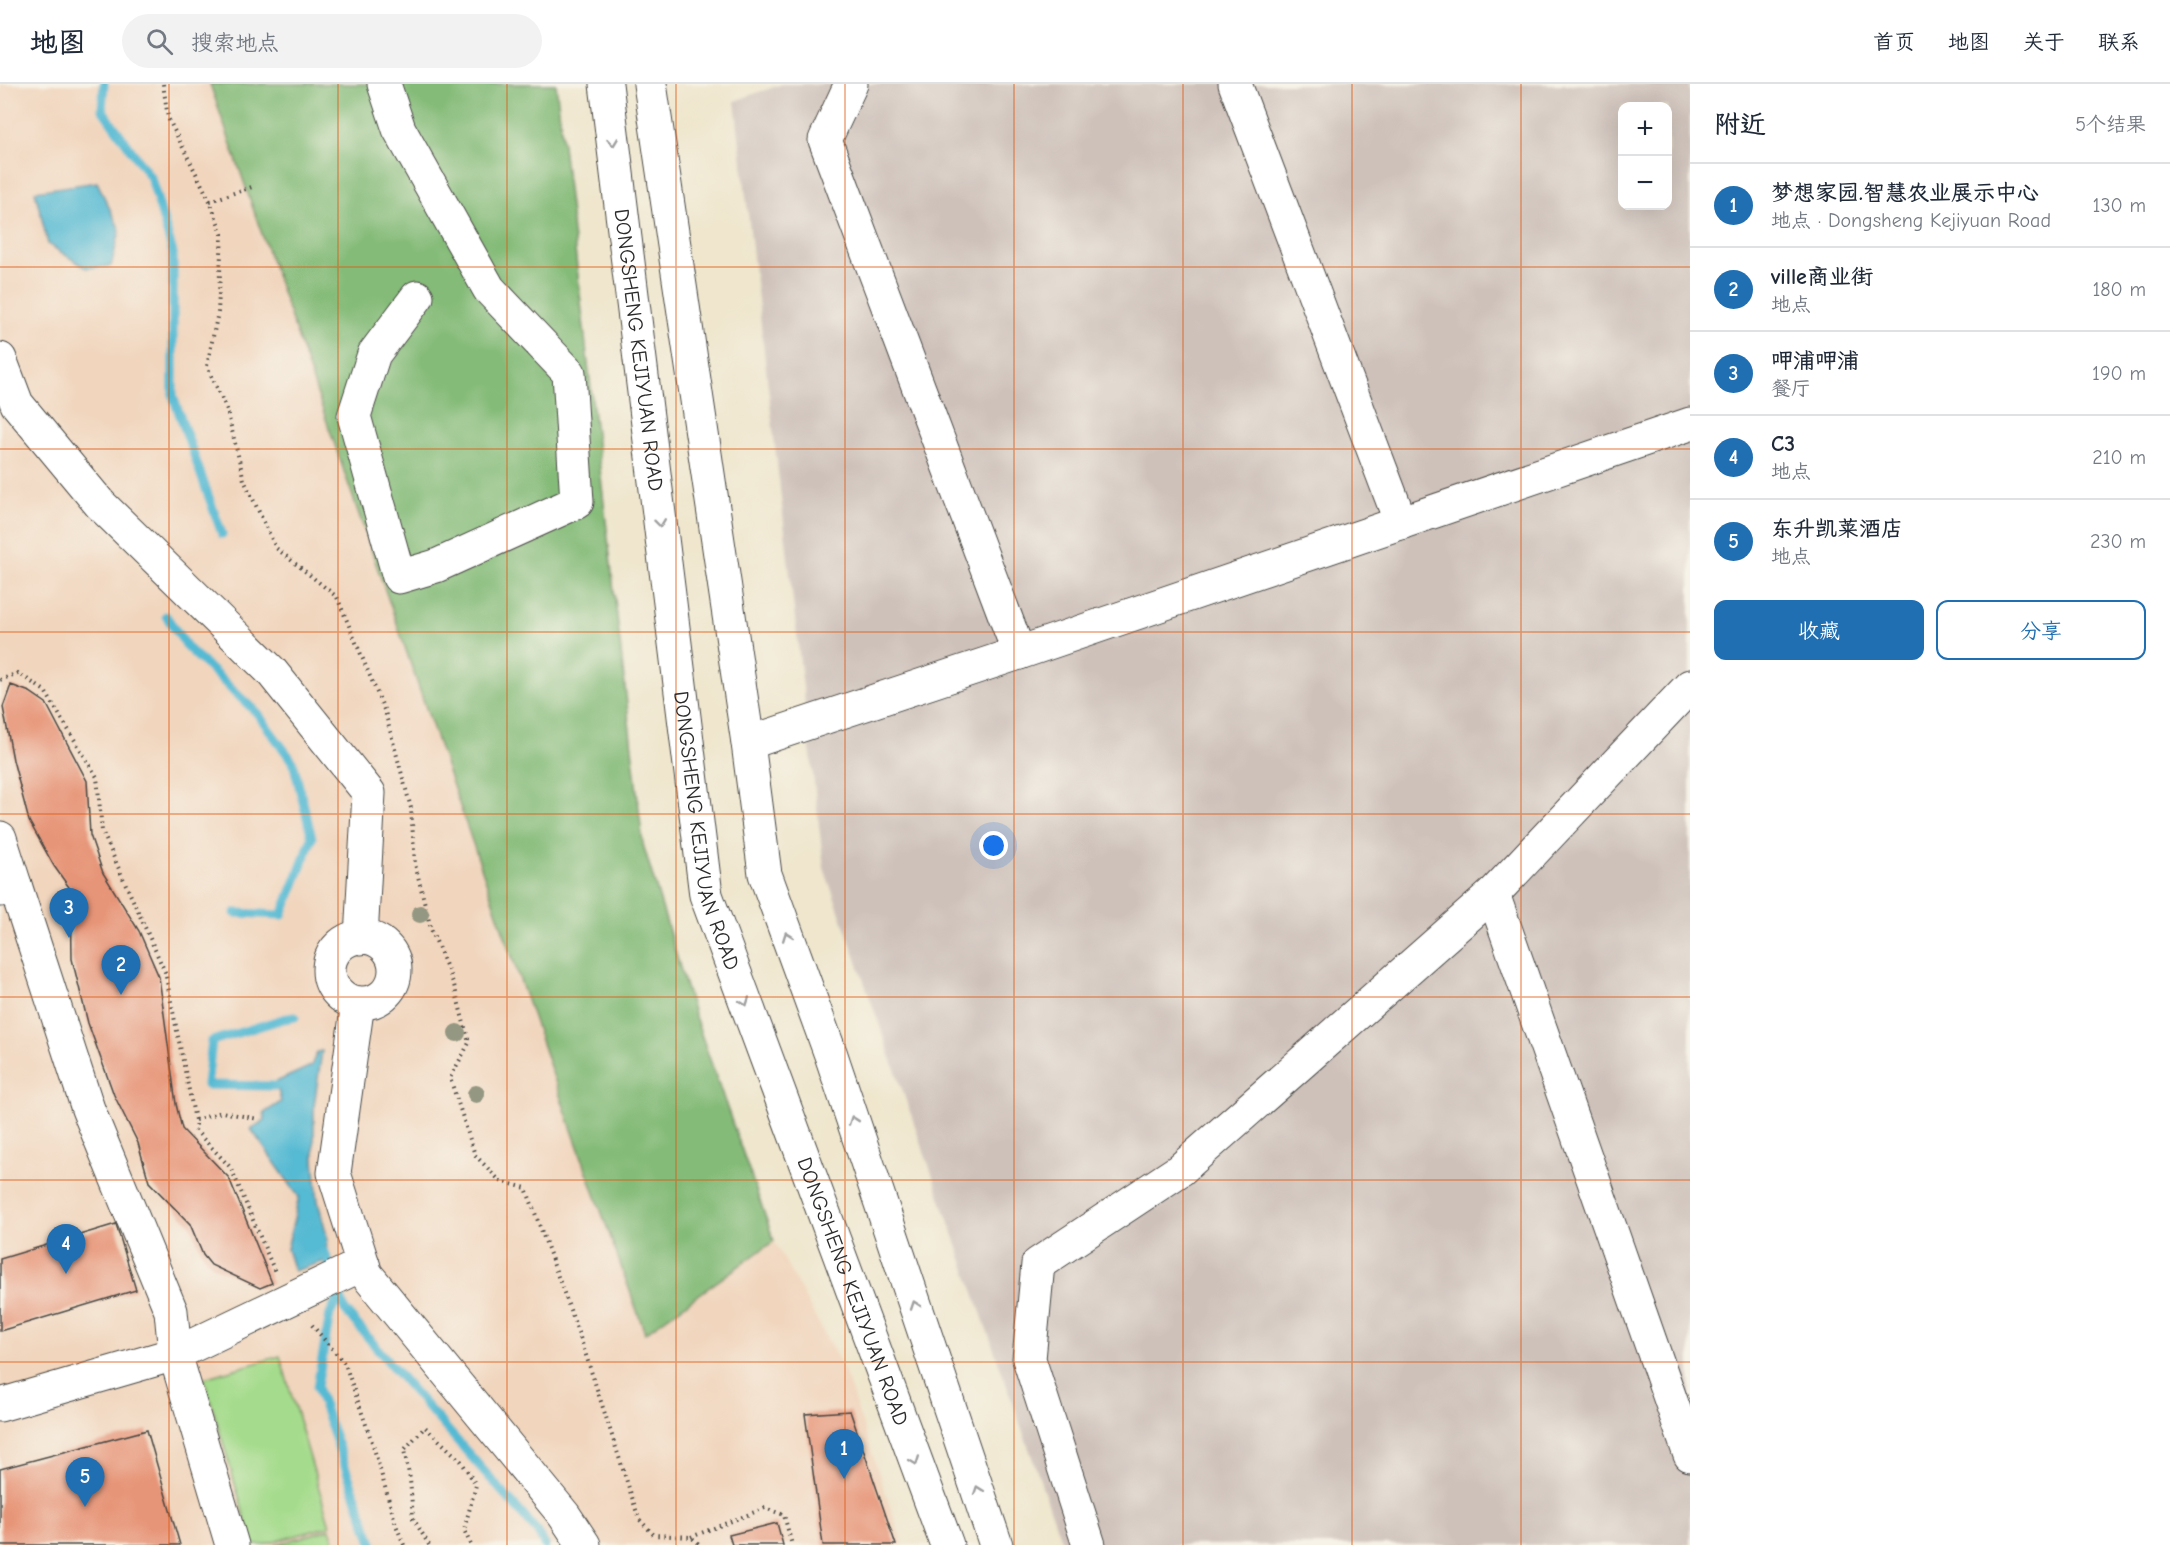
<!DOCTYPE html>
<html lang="zh">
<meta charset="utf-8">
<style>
:root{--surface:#fff;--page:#f2f2f3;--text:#1f2937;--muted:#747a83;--line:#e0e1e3;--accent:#1f6fb2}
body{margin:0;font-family:"Comic Neue","LXGW WenKai TC",sans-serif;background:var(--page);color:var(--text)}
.controls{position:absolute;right:18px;top:18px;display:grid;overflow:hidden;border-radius:12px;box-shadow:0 6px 24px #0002}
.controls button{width:54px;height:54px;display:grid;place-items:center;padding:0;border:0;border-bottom:2px solid var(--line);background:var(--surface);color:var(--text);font:30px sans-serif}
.you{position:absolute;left:994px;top:762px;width:21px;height:21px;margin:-15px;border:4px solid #fff;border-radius:50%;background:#1a73e8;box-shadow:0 0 0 9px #1a73e833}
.badge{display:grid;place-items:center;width:39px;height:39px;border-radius:50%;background:var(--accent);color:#fff;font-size:20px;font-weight:700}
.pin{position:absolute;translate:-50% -50px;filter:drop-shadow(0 2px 3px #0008)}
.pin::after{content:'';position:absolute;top:32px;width:21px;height:18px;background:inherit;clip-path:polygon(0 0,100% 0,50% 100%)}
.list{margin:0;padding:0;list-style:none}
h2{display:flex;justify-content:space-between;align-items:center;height:78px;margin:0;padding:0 24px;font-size:26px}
h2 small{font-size:20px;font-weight:400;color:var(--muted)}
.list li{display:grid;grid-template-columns:39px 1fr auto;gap:18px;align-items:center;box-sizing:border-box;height:84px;padding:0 24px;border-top:2px solid var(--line)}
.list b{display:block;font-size:22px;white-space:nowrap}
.list p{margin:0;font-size:20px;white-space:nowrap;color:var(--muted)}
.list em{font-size:20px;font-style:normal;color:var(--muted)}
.actions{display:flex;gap:12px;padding:18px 24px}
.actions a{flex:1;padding:14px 0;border:2px solid var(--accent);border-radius:12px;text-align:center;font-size:21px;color:var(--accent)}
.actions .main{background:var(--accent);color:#fff}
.icon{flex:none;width:33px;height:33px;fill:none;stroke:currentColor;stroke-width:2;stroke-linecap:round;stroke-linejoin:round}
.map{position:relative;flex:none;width:1690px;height:1461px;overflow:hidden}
header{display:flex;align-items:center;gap:36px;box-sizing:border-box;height:84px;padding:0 30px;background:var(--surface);border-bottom:2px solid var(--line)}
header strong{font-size:28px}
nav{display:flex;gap:33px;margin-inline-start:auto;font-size:21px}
.search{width:420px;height:54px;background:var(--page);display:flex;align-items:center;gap:15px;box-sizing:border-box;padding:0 21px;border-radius:33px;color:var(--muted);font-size:22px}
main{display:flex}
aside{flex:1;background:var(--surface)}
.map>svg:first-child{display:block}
.built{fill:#f1d5bd}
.industrial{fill:#cec1ba;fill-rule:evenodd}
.green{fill:#a5db8c;stroke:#68835c;stroke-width:1.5}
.forest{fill:#84bb78;stroke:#587352;stroke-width:1.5}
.water{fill:#55bad3;stroke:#40727f;stroke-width:1.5}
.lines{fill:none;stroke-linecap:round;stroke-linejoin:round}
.stream{stroke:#55bad3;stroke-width:9}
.building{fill:#e79578}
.minor-casing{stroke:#484743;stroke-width:35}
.path{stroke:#484743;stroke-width:4;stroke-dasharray:1.5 4.5;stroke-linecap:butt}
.minor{stroke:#fff;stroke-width:33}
.tree{fill:#949781}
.oneway{stroke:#a0a0a0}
.grid{fill:none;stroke:#df570e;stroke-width:1.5;stroke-opacity:0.55}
.labels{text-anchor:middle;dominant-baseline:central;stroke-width:6;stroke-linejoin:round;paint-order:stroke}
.street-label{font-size:21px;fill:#2b2b2b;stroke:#f7f3e8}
</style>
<header>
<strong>地图</strong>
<div class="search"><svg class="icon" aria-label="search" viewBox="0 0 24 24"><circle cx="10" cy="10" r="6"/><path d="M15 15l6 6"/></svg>搜索地点</div>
<nav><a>首页</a><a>地图</a><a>关于</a><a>联系</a></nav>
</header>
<main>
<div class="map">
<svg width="1690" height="1461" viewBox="0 0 1690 1461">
<rect width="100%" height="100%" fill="#f7f3e8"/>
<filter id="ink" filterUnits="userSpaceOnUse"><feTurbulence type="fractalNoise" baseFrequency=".0167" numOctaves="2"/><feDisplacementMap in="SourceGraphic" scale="12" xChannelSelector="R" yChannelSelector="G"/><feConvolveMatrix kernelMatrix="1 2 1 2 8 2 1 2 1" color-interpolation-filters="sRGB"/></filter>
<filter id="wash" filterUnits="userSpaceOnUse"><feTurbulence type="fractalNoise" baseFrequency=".008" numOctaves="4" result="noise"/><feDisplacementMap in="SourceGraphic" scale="24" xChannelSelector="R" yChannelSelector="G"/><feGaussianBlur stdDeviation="1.35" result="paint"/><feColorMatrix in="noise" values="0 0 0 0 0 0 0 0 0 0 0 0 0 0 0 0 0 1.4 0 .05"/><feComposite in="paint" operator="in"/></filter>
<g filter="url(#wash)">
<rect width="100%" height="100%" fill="#efe6cd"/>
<path class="built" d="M0,0h210l362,1046 73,203 129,-92 70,129 59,175h-903z"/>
<path class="industrial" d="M782,0h908v1461h-627l-239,-677 -89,-767zM1622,22h46v100h-46z"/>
<path class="green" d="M280,1272l50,170 -67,19h-10l-49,-167z
M330,1445l5,16h-61h1z"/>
<path class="forest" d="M210,0h346l87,760 51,170 80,227 -129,92 -73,-203z"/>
<path class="water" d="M97,98l23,48 -9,36 -25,2 -38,-24 -13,-53z
M322,967l-8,55v54l4,41 10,39 -5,22 -29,9 -7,-22 12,-52 -48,-68 14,-9 -1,-7 17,-11 -5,-20 35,-16 6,-14z"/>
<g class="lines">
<path class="stream" d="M104,0l-2,25 49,69 22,75v143l49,138
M166,532l22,32 69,65 36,49 19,76 -30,77 -47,-2
M276,1002l-69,-1 5,-44 71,-22 12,-2
M325,1168l20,58 63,75 129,146 8,14
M340,1210l-10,20 -13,73 56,158"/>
</g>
<g id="blocks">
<path class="building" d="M11,601l19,7 16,11 41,78 3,54 13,38 36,58 20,46 17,127 6,25 47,49 43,105 -12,5 -49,-23 -8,-10 -13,-31 -41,-42 -11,-39 -24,-48 -26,-72 -16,-64 -1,-69 -17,-24 -25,-45 -16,-61 -10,-53z
M116,1140l20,66 -136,41v-72z
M850,1327l46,134h-73l-18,-131z
M147,1346l33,115h-180v-76z
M777,1439l6,22h-51l-3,-10z"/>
</g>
</g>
<g filter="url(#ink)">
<use href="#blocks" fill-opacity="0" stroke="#484743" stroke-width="1.5"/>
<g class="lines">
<g class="minor-casing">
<g id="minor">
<path d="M384,0l15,45 90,160 80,84 8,129 -141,64 -37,11 -45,-161 20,-62 43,-57"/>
<path id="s1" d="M606,0l100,811 241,650"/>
<path d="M650,0l98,659 17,131 66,181 165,490"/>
<path d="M851,0l-26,56 194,513"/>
<path d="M1235,0l166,439"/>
<path d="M0,275l17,45 83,100 171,167 98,122 -8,145"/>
<path d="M1690,602l-197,208 197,561"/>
<path d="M748,659l271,-90 671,-229"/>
<path d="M0,754l15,47"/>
<path d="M0,806l15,-5 73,224 83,202 4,43 57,191"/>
<circle cx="362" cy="886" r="33"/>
<path d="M358,919l-24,170 32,101 198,241 20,30"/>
<path d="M0,1321l175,-51 188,-90"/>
<path d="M1089,1461l-60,-186 9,-95 142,-94 313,-276"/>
</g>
</g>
<path class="path" d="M163,0l5,34 42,83 12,33 -4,78 -11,54 20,44 17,70 32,68 61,49 48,115 26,96 4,56 16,65 23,56 15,58 -19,35 25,77 25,26 26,7 56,155 57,176 15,16 37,2 9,8
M210,117l42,-14
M0,596l18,-7 27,18 52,86 5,54 63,141 30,148v10l36,38 44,104
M195,1036l27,-8 36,7
M312,1241l33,39 28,81 23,80 8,20
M691,1453l74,-29 19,7 8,30
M429,1461l-16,-27 -3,-39 -6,-29 21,-23 36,34 15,24 -12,45 7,15"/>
<use href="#minor" class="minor"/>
</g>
<g class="tree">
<circle cx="420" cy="830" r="9"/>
<circle cx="457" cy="949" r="9"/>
<circle cx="476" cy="1010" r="9"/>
</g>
<defs><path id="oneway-chevron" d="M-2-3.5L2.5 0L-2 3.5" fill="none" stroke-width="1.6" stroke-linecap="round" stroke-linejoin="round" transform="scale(1.5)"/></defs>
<g class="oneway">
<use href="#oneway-chevron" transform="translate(613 58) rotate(83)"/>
<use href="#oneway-chevron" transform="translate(660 439) rotate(83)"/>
<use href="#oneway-chevron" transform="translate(787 852) rotate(-110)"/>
<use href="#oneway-chevron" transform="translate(745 918) rotate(70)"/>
<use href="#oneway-chevron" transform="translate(853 1036) rotate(-109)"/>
<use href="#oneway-chevron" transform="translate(915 1221) rotate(-109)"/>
<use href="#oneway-chevron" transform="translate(915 1377) rotate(70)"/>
<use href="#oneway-chevron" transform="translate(978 1406) rotate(-109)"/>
</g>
</g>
<path class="grid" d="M169,0v1461M338,0v1461M507,0v1461M676,0v1461M845,0v1461M1014,0v1461M1183,0v1461M1352,0v1461M1521,0v1461M0,183h1690M0,365h1690M0,548h1690M0,730h1690M0,913h1690M0,1096h1690M0,1278h1690"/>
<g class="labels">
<g class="street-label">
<text stroke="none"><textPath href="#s1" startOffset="268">DONGSHENG KEJIYUAN ROAD</textPath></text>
<text stroke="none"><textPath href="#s1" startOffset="754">DONGSHENG KEJIYUAN ROAD</textPath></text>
<text stroke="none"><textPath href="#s1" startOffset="1240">DONGSHENG KEJIYUAN ROAD</textPath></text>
</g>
</g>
</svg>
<div class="controls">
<button>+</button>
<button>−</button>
</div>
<div class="you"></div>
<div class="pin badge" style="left:844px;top:1395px">1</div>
<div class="pin badge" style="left:121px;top:911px">2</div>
<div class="pin badge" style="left:69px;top:854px">3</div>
<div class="pin badge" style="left:66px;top:1190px">4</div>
<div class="pin badge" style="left:85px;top:1423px">5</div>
</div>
<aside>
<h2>附近<small>5个结果</small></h2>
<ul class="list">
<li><span class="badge">1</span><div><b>梦想家园.智慧农业展示中心</b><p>地点 · Dongsheng Kejiyuan Road</p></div><em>130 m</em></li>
<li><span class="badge">2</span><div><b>ville商业街</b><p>地点</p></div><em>180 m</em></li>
<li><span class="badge">3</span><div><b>呷浦呷浦</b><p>餐厅</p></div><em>190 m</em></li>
<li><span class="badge">4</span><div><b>C3</b><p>地点</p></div><em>210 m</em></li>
<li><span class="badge">5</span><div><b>东升凯莱酒店</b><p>地点</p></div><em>230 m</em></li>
</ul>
<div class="actions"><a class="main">收藏</a><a>分享</a></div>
</aside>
</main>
